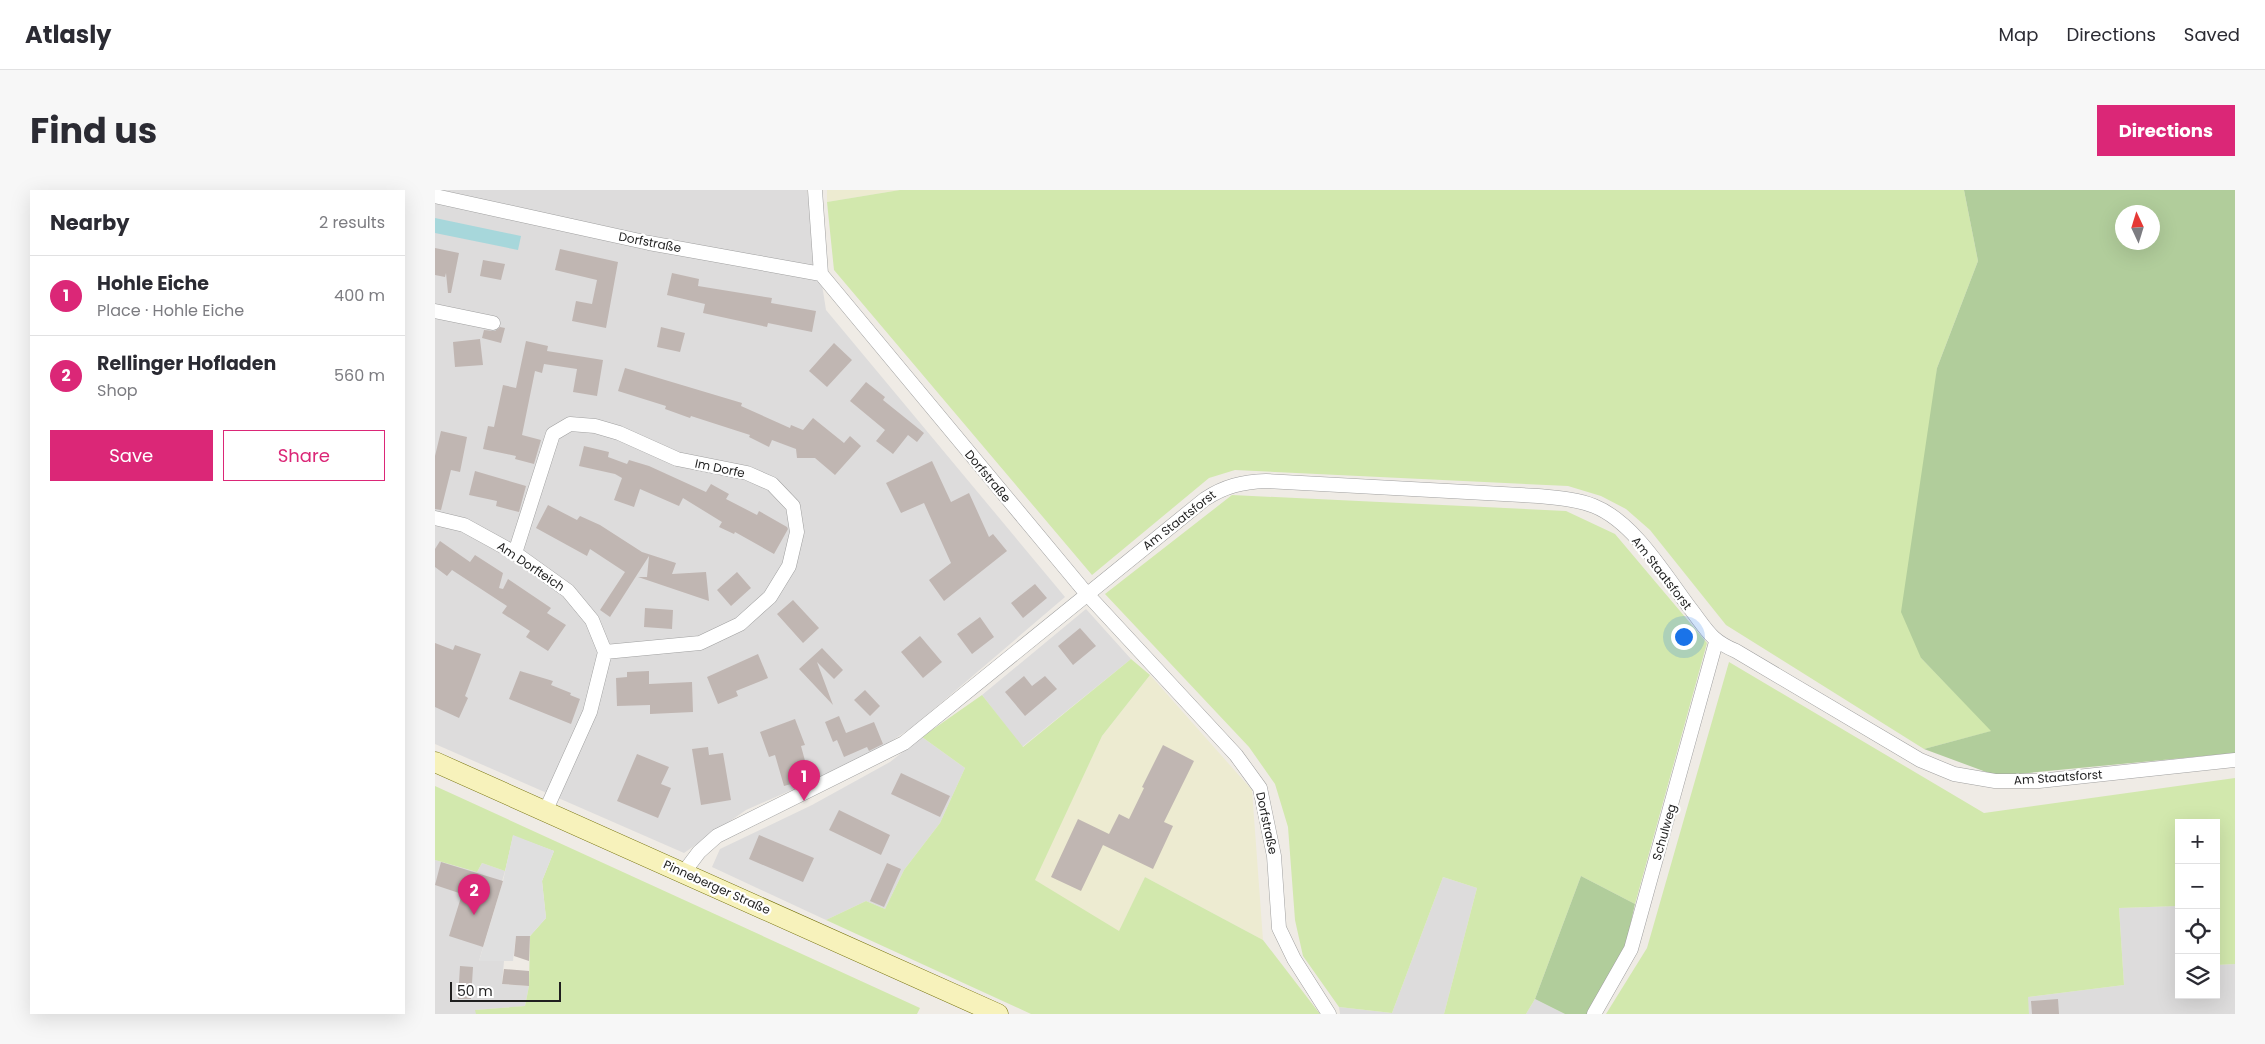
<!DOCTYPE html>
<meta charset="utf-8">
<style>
:root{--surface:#fff;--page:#f7f7f7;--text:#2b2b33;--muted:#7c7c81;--line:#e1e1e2;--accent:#db2777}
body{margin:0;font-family:Poppins,sans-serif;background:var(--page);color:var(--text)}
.controls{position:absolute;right:15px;bottom:15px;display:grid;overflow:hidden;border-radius:0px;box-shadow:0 5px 20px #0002}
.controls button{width:45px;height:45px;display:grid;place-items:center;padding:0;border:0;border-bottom:1px solid var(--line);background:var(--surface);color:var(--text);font:25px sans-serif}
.compass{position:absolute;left:1680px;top:15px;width:45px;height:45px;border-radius:50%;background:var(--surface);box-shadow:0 5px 20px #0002;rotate:356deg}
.scale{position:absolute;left:15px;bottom:12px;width:111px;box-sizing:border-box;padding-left:5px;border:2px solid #1f1f1f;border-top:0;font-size:14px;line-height:18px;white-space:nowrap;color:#1f1f1f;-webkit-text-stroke:4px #fff;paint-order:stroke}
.you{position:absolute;left:1248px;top:446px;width:18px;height:18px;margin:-12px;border:4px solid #fff;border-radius:50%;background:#1a73e8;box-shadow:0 0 0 8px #1a73e833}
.badge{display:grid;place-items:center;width:32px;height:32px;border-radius:50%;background:var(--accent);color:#fff;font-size:16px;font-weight:700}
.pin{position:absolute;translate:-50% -41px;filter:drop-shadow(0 1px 2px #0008)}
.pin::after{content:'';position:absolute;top:26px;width:18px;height:15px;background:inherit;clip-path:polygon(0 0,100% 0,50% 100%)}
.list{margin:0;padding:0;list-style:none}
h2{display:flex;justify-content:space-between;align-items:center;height:65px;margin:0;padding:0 20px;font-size:21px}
h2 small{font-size:16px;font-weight:400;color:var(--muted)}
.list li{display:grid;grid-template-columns:32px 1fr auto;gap:15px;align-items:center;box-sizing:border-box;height:80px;padding:0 20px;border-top:1px solid var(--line)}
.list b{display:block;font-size:19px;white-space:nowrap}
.list p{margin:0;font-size:16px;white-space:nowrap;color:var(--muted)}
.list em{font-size:16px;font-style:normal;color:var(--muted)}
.actions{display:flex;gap:10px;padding:15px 20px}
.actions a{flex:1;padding:11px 0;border:1px solid var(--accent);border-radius:0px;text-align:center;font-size:18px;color:var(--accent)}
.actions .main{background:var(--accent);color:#fff}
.icon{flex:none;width:28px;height:28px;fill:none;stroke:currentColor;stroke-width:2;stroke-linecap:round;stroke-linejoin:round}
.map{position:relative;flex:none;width:1800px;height:824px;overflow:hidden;border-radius:0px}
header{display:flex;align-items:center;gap:30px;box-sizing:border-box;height:70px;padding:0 25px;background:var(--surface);border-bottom:1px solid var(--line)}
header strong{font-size:24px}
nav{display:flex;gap:28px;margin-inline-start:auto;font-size:18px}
.intro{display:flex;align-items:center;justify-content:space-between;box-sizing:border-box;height:120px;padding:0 30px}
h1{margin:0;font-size:35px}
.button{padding:12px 22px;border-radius:0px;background:var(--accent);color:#fff;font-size:18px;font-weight:700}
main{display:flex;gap:30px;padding:0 30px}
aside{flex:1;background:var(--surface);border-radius:0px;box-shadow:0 5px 20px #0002}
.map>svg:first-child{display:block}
.residential{fill:#dddcdc}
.farmland{fill:#edebd1}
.grass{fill:#d2e8ad}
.forest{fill:#b1cd9b;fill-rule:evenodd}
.parking{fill:#dfdfdf}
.water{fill:#a7d7db}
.building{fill:#c0b6b2}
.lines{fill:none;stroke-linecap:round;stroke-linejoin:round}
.minor-casing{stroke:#a0a0a0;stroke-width:15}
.secondary-casing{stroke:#737008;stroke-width:21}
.minor{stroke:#fff;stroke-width:14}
.secondary{stroke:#f7f2bb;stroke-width:20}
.labels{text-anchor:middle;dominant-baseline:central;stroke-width:4.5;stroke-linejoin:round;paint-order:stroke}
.street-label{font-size:12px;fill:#1f1f1f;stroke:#fff}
</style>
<header>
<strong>Atlasly</strong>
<nav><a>Map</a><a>Directions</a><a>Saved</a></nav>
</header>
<div class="intro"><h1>Find us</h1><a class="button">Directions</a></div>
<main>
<aside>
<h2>Nearby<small>2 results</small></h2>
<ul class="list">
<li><span class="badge">1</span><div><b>Hohle Eiche</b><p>Place · Hohle Eiche</p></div><em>400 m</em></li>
<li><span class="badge">2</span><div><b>Rellinger Hofladen</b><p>Shop</p></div><em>560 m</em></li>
</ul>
<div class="actions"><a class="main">Save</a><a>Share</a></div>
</aside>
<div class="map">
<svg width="1800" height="824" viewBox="0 0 1800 824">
<rect width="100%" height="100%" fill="#efebe5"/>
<path class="residential" d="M0,0h372l19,120 239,287 -151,129 -45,30 -123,54 -62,43 -249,-109z
M651,419l45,50 -109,88 -40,-52z
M487,547l43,31 -25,55 -36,47 -19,39 -19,-8 -40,19 -114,-53 8,-18 92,-44 78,-43z
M0,670l42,12 5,-9 23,8 -26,90h25l-2,23 27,2 -4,20 -49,4v4h-41z
M1008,687l34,11 -33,126h-104l-1,-7 53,6z
M1744,716v89h37v-30l19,-1v50h-206l-2,-17 97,-12 -5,-77z
M1100,809l30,15h-39z"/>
<path class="farmland" d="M392,0h73l-73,12z
M715,485l102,115 11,150 -118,-63 -26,55 -85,-52 68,-144z"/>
<path class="grass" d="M465,0h1064l14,71 -41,107 -16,290 71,73 -68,18 -198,-124 -76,-95 -24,-21 -25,-13 -33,-10 -333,-16 -26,8 -117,97 -258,-305 -7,-68z
M797,305l334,16 49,23 92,109 -72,261 -54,-28 -46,123 -9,15h-82l33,-126 -34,-11 -51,136 -53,-6 -36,-51 -8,-36 -7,-93 -13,-43 -26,-37 -144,-153z
M696,469l19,16 -48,61 -67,144 84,51 26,-54 118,63 57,74h-289l-205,-94 40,-19 19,8 19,-39 36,-47 25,-55 -43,-31 60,-42 41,52z
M1294,472l255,151 251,-35v186l-19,1v-142h-37v83l-60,2 5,77 -96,12 1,17h-423l41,-66z
M0,596l485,222 -3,6h-441l-1,-4 50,-4 4,-20 1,-50 16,-18 -4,-37 12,-30 -41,-15 -8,35 -23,-8 -5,9 -42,-12z"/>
<path class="forest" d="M1529,0h271v563l-238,23 -73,-27 67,-18 -70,-73 -20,-46 36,-244 41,-107zM1688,22h30v30h-30z
M1146,686l54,28 -9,40 -38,70h-23l-30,-15z"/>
<path class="parking" d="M78,645l41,16 -12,30 4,37 -16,18h-14l-3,25h-34l24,-80z"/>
<path class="water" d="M0,28l86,18 -3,14 -83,-17z"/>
<path class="building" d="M0,58l24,5 -8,40h-3l-2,-20 -1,4 -10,-2z
M125,59l58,13 -12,66 -34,-7 4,-20 16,3 5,-24 -42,-10z
M48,70l22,4 -4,16 -21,-4z
M237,83l27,6 -1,7 74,12 -1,5 45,8 -4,21 -44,-9 -1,4 -64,-14 2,-9 -38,-9z
M65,137l5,1 -4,15 -19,-5 2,-8 11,1z
M226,137l24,6 -5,19 -23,-5z
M45,149l3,26 -28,2 -2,-25z
M91,151l22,5 -1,5 56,9 -6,36 -24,-4 4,-23 -33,-5 -2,9 -7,-2 -13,64 19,5 -7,24 -19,-5 1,-3 -33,-7 5,-23 6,1 9,-42 13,3z
M399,153l18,17 -25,27 -18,-16z
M190,178l117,35 -1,3 49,22 1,-3 12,5 10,-12 31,25 6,-7 11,10 -26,29 -20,-17h-18l-1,-9 -24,-9 -3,7 -20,-10 1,-2 -59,-19 -1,2 -25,-9 1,-3 -48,-15z
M431,192l19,15 -2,3 41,33 -7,9 -9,-7 -15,19 -17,-13 9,-11 -35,-29z
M6,241l26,6 -7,35 -9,-2 -10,40 -6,-1v-53z
M149,256l25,6 -1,5 19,7 2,-4 20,6 57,26 5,-8 18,10 -3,5 31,16 2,-4 28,16 1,2 -14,25 -39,-22 -1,2 -15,-7 3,-5 -39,-24 -4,8 -39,-17 -6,18 -20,-7 8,-22 -7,-4 -36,-8z
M497,271l19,41 18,-9 20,44 4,-3 14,17 -63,50 -15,-21 22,-17 -27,-60 -23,10 -15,-30z
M40,281l51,15 -7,26 -23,-6 1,-5 -28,-6z
M113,315l29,15 3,-4 20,9 42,27 34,11 -4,11 34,-2 3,29 -71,-24h9l2,-21 -39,61 -10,-7 25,-38 -35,-23 -3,7 -51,-28z
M5,351l30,21 5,-7 28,18 -4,15 4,1 5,-10 43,29 -4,5 19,12 -18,26 -22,-14 4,-6 -28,-18 5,-7 -55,-36 -5,6 -12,-9v-18z
M302,382l14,16 -20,18 -14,-16z
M600,394l12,14 -24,20 -12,-15z
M358,410l26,28 -16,15 -26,-29z
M210,418l28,2 -1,19 -28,-2z
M545,427l14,20 -22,17 -15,-20z
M645,438l16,18 -23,19 -15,-19z
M485,446l22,26 -19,16 -22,-26z
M0,453l18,7 2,-5 26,9 -16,42 3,2 -9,20 -24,-11z
M387,458l21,22 -9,9 -17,-17 16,43 -34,-36z
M323,464l10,24 -32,13 2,5 -20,8 -11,-27z
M85,481l33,10 -2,4 20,8 -1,2 10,4 -9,25 -62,-25z
M214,481v13l43,-2 1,30 -43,2v-9l-33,1 -1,-28 11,-1v-5z
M589,486l8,10 13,-10 12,13 -32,27 -20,-24z
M430,500l15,16 -10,10 -16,-16z
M404,526l7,17 28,-11 9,22 -14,7 -2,-4 -23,10 -7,-17 -4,2 -8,-20z
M360,529l10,26 -4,1 9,33 -26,7 -9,-31 -6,2 -9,-25z
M728,555l31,16 -30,61 9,4 -20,43 -50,-24 -22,46 -30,-14 27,-58 31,15 10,-20 10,5 15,-31 -2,-1z
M273,557l1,8 14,-2 8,47 -30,5 -9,-56z
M202,564l32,13 -8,17 10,4 -13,30 -41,-17z
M466,583l49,23 -10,21 -49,-23z
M404,620l51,25 -9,20 -52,-25z
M324,645l55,23 -11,24 -54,-23z
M6,672l62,19 -20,66 -34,-11 13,-42 -27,-9z
M452,673l14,6 -17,38 -14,-6z
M81,746h14l-1,25 -15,-5z
M25,776l13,1 -2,32h-13z
M69,779l25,2v15l-27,-2z
M1623,809l1,15h-27l-1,-13z"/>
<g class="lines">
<g class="minor-casing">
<path id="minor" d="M380,0l6,84
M0,6l214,47 172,31 265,319 150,162 24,33 14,68 5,72 15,31 35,55
M0,121l58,12
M0,328l29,7 51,28 53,38 24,29 13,32 -15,60 -45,100
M80,363l38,-119 17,-10 25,2 24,7 58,26 70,14 25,11 21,22 4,26 -8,34 -19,31 -30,27 -40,19 -95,9
M249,682l15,-20 18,-16 187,-93 301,-244c20,-13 37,-17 61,-18l272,15c19,2 38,3 56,10 40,16 71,69 96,102 17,22 20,32 46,43l184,109 34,14 41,7h44l196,-21
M1159,824l37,-65 85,-307"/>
</g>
<g class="secondary-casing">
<path id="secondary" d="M0,572l563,252"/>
</g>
<use href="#minor" class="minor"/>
<use href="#secondary" class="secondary"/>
</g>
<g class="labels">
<g class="street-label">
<text transform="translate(215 52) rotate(11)">Dorfstraße</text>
<text transform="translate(285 278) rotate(12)">Im Dorfe</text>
<text transform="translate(553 286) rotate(50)">Dorfstraße</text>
<text transform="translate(744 330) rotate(-38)">Am Staatsforst</text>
<text transform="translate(96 376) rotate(34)">Am Dorfteich</text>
<text transform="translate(1227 383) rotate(52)">Am Staatsforst</text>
<text transform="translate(1623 587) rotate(-4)">Am Staatsforst</text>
<text transform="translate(832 633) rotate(78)">Dorfstraße</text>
<text transform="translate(1229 642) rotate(-74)">Schulweg</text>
<text transform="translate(282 697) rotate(24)">Pinneberger Straße</text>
</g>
</g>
</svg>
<div class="controls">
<button>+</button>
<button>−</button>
<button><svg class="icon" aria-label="locate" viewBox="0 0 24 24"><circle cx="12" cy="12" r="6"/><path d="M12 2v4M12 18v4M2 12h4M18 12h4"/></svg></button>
<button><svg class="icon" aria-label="layers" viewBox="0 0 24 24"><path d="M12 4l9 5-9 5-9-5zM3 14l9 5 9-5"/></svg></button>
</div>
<svg class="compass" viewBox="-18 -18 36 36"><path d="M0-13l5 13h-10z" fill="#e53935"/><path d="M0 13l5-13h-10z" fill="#7c7c81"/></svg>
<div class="scale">50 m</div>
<div class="you"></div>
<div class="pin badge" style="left:369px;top:611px">1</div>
<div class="pin badge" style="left:39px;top:725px">2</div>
</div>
</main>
